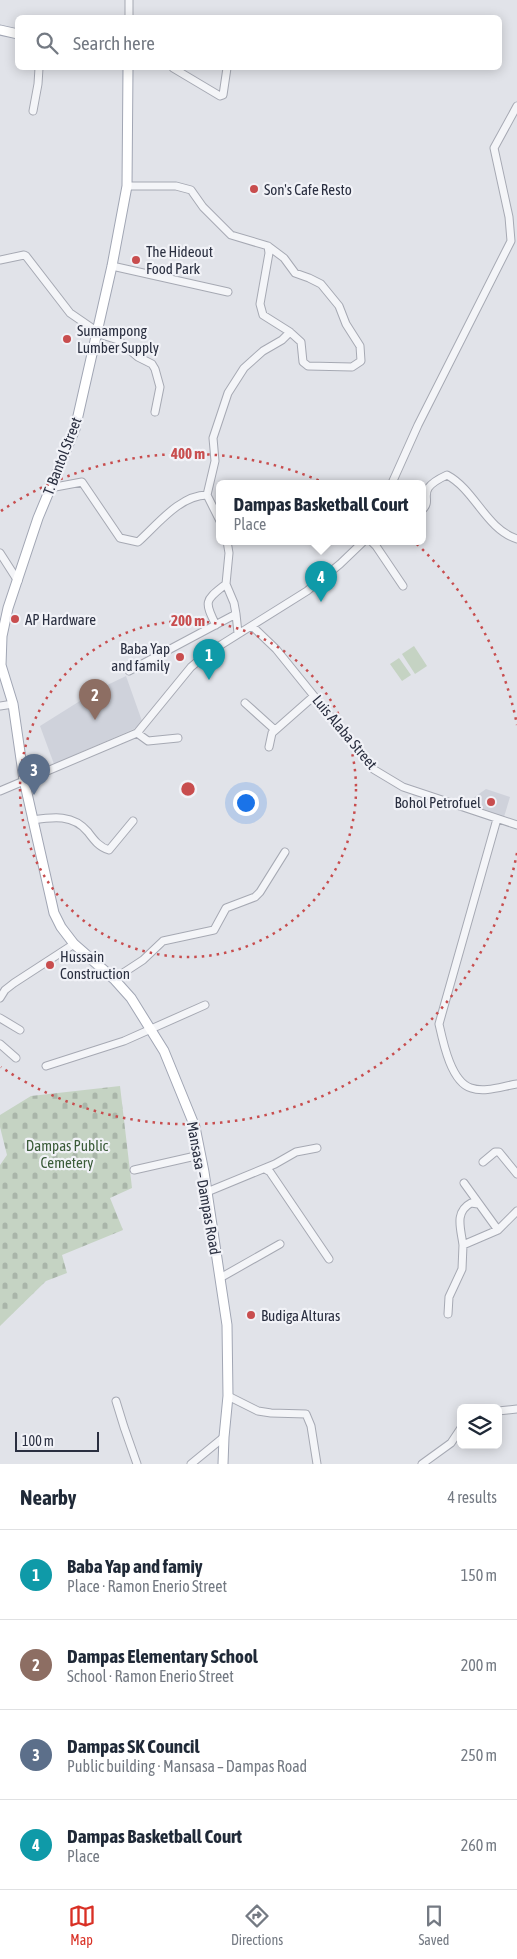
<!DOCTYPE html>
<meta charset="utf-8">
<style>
:root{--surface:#fff;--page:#f6f6f7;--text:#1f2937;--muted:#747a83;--line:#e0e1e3;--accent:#d93025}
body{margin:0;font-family:"Asap Condensed",sans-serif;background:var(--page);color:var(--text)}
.controls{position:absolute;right:15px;bottom:15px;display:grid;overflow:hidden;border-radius:8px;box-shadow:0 2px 12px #0003}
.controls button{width:45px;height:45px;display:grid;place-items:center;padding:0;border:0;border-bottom:1px solid var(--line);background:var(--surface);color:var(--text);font:25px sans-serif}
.scale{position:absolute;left:15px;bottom:12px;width:84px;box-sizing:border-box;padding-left:5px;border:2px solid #2a2f40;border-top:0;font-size:14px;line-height:18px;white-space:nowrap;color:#2a2f40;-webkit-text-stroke:4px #f1f2f7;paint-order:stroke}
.you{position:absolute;left:245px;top:802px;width:18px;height:18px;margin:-12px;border:4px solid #fff;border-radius:50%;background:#1a73e8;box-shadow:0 0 0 8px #1a73e833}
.badge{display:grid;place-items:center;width:32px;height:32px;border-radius:50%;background:var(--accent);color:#fff;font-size:16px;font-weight:700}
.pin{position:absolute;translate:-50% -41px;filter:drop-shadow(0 1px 2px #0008)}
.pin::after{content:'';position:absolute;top:26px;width:18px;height:15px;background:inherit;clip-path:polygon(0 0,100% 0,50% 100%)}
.popup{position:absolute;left:216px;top:480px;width:210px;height:65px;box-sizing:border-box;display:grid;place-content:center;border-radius:8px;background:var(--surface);filter:drop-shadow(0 1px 4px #0005);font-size:16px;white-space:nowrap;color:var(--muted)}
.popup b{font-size:19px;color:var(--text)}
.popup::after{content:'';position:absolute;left:50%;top:100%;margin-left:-10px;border:10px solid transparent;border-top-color:var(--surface)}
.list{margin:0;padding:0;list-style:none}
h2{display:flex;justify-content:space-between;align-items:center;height:65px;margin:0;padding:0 20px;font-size:21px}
h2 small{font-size:16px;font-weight:400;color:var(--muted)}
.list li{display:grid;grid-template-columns:32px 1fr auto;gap:15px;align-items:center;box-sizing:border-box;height:90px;padding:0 20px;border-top:1px solid var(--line)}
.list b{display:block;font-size:19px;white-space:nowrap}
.list p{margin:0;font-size:16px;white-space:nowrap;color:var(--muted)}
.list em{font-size:16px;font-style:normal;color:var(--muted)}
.icon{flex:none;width:28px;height:28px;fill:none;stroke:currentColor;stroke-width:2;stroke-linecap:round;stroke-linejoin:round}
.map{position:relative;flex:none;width:517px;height:1464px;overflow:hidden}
.search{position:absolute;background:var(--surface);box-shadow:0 2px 12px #0003;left:15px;right:15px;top:15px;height:55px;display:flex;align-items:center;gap:12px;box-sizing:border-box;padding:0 18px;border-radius:8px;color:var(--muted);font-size:19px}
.sheet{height:425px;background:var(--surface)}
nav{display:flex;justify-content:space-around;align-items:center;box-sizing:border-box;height:70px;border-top:1px solid var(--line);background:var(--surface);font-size:14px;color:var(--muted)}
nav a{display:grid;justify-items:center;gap:2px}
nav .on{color:var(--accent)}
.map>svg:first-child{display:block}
.built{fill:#cfd2db}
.cemetery{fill:url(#cemetery-stones)}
.pitch{fill:#c5d3c3}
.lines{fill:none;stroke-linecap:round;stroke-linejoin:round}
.minor-casing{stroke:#a6a9b3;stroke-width:9}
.major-casing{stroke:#a1a6b4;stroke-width:11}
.minor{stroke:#f4f5f8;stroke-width:7}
.major{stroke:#fff;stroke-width:9}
.ring{fill:none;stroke:#c84d4e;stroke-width:2.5;stroke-dasharray:2.5 5}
.poi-dot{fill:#c84d4e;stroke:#f1f2f7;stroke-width:2}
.labels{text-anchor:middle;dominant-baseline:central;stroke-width:4.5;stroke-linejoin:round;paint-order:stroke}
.poi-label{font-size:15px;fill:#2a2f40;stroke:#f1f2f7;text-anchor:start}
.street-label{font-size:15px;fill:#2a2f40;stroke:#f1f2f7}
.park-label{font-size:15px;fill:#3a5b38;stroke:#f1f2f7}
.centre{fill:#c84d4e;stroke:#f1f2f7;stroke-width:2.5}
.ring-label{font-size:15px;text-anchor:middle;font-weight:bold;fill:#c84d4e;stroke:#f1f2f7;stroke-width:4.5;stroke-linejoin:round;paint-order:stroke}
</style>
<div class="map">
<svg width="517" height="1464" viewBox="0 0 517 1464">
<defs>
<pattern id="cemetery-stones" width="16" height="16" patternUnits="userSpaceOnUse" patternTransform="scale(1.25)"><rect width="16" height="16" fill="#c5d3c3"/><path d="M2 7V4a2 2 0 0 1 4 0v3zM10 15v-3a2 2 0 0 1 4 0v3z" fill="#a9b5a9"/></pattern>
</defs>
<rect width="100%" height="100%" fill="#e1e3e9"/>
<path class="built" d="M126,676l16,45 -6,7 -82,36 -14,-38 59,-37z
M486,789l24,8 -6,20 -38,-14z"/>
<path class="cemetery" d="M120,1086l12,102 -22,10 13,32 -61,25 5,18 -21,8 -46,45v-161l7,-10 -7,-28v-12l31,-19z"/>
<path class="pitch" d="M414,646l13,20 -12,8 -13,-20z
M399,658l12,17 -9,6 -12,-17z"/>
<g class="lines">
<g class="minor-casing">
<path id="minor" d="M129,0v18
M173,68l47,28 3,-1 4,-27
M33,111l5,-27 1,-16
M127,186h49l15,4 12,17 28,28 37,11 16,12 11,15 14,5 12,6 18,22 7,18 14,22 1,15 -9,6 -44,-1 -5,-4 -2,-20 -11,-10
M0,260l24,-5 2,1 44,57 32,22 16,5 20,17 14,7 3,5 5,18 -5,25
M112,266l116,26
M392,483l26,-58 93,-184 -2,-24 -15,-69 23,-42
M50,488l32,-6 38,56 18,4c19,-17 42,-47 69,-47l8,-34 -2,-23 15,-45 16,-25 19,-17 19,-11 8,-8 -27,-17 -3,-11 9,-51 -1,-7
M207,495l13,26
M422,510c13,-11 -10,-19 25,-35 28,15 39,54 70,64
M227,541l2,12 -3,31 8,19 2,11
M371,541l5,5 27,40
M0,553l18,28
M216,625c-13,-25 -10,-25 10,-41
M252,626l24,23 97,120 30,18 114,38
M129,671l107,-57 2,19
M245,703l30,27
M0,706l13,-2
M137,733l11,8 30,-3
M269,747l3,-14 42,-37
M0,791l137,-58 54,-66 17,-14 99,-62 33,-27 24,-23
M497,819l-58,205c4,18 12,58 32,64 14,5 32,-2 46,-4
M32,820c21,-3 41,-6 56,12 6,8 11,15 21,18l24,-29
M114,979l29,-19 20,-19 51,-11 12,-22 29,-11 5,-5 25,-40
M0,998l5,-8 9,-7 60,-39
M0,1018l20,12
M0,1044l16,14
M46,1066l78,-25 81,-36
M483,1162l12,-10h4l18,22
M265,1169l5,3 59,87
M134,1170l66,-15
M464,1183l34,47
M207,1192l68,-28 21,-12 21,-4
M478,1204l-7,-1c-17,9 -10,26 -8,42l35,-15 19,-19
M220,1278l60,-34
M448,1314l1,-17 13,-28 1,-24
M228,1396l30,15 13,2 35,1 5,12 6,38
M116,1401l8,26 13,37
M498,1411l19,-2
M191,1464l33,-27
M422,1464l29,-21 10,-15"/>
</g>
<g class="major-casing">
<path id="major" d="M0,30l18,4
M128,68l-1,118 -15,80 -37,163 -37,89 -30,90 -6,28 -1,29 12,39 11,76 30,133 7,14 13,17 40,35 17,19 33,53 31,76 9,45 23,153 1,71 -4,41 -1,27"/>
</g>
<use href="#minor" class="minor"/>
<use href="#major" class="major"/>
</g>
<g class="ring">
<circle cx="188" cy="789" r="168"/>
<path d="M517 853A335 335 0 0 1 1 1067M1 511A335 335 0 0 1 517 725"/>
</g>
<g class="poi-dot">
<circle cx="254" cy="189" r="5"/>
<circle cx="136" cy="260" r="5"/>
<circle cx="67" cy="339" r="5"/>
<circle cx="15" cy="619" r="5"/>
<circle cx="180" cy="657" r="5"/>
<circle cx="491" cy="802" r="5"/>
<circle cx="50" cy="965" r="5"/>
<circle cx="251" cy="1315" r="5"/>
</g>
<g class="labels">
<g class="poi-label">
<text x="264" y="189">Son's Cafe Resto</text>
<text x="146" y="251">The Hideout<tspan x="146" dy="17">Food Park</tspan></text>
<text x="77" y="330">Sumampong<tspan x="77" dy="17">Lumber Supply</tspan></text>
<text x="25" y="619">AP Hardware</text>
<text x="170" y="648" text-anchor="end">Baba Yap<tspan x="170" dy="17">and family</tspan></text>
<text x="481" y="802" text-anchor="end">Bohol Petrofuel</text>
<text x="60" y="956">Hussain<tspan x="60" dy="17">Construction</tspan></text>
<text x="261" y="1315">Budiga Alturas</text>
</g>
<g class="street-label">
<text transform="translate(62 456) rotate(-69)">T. Bantol Street</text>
<text transform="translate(345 732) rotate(50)">Luis Alaba Street</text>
<text transform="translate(204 1188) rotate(80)">Mansasa – Dampas Road</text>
</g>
<g class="park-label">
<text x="67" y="1145">Dampas Public<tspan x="67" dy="17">Cemetery</tspan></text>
</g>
</g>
<circle cx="188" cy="789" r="8" class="centre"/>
<g class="ring-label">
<text x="188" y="459">400 m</text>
<text x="188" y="626">200 m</text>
</g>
</svg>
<div class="controls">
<button><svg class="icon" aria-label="layers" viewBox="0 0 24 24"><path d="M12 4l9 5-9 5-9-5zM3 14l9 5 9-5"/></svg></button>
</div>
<div class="scale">100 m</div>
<div class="you"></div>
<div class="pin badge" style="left:209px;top:680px;background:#0f9aa8">1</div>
<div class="pin badge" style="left:95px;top:720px;background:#8d6e63">2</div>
<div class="pin badge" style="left:34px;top:795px;background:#5c6f8a">3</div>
<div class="pin badge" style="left:321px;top:602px;background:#0f9aa8">4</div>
<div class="popup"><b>Dampas Basketball Court</b>Place</div>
<div class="search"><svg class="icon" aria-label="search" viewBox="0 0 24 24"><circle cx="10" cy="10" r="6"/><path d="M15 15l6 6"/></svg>Search here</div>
</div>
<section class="sheet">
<h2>Nearby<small>4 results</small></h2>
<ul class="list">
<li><span class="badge" style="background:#0f9aa8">1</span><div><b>Baba Yap and famiy</b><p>Place · Ramon Enerio Street</p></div><em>150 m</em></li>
<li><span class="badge" style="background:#8d6e63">2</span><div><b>Dampas Elementary School</b><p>School · Ramon Enerio Street</p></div><em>200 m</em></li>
<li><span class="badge" style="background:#5c6f8a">3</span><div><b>Dampas SK Council</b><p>Public building · Mansasa – Dampas Road</p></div><em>250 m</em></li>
<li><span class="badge" style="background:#0f9aa8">4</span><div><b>Dampas Basketball Court</b><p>Place</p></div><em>260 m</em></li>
</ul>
</section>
<nav>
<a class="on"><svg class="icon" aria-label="map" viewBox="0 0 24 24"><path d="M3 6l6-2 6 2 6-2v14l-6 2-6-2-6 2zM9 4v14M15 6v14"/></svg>Map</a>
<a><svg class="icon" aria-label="directions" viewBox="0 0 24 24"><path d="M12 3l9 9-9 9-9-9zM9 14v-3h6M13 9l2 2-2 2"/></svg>Directions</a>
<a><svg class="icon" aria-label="saved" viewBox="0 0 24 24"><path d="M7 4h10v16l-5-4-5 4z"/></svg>Saved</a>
</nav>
